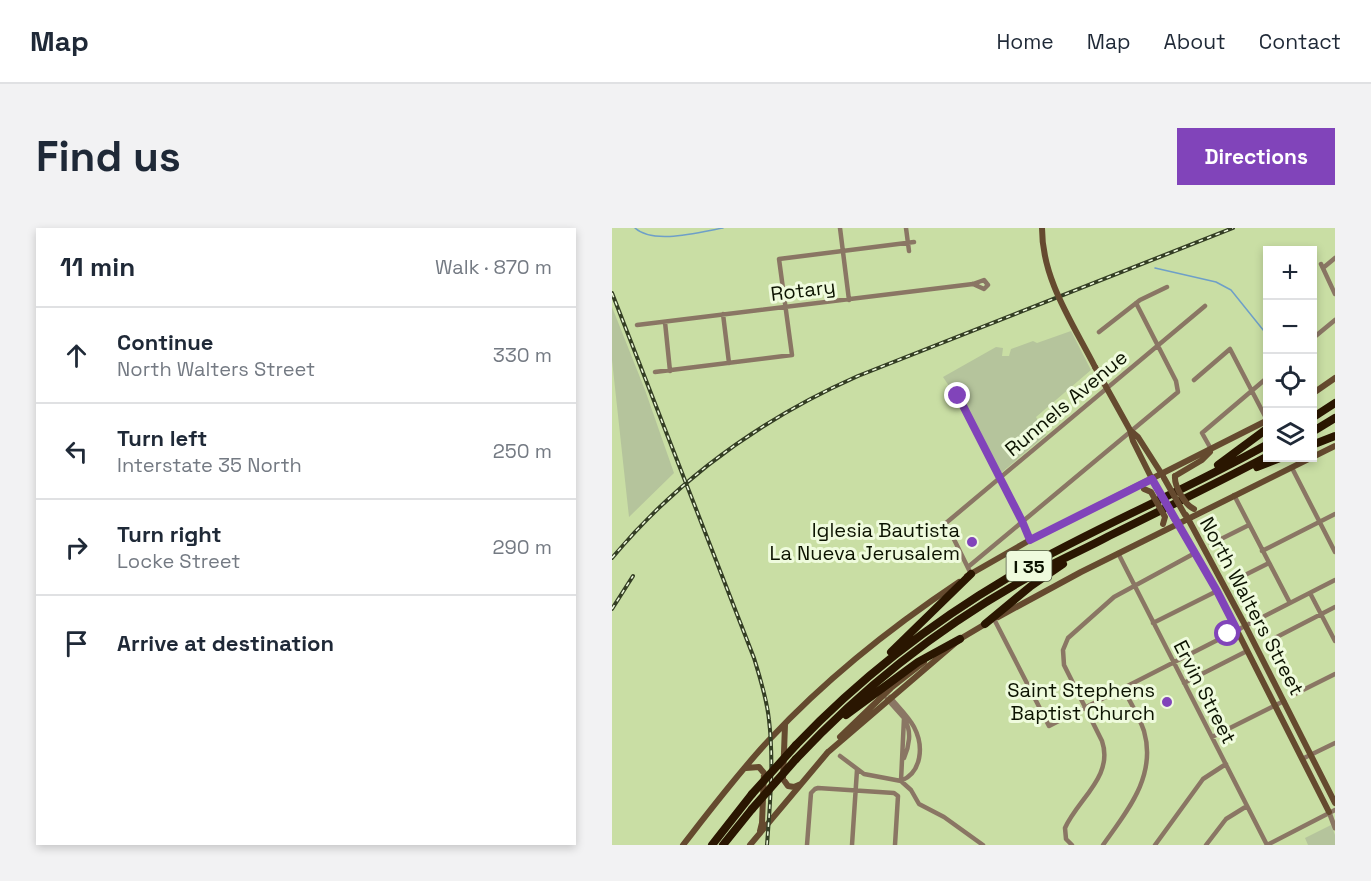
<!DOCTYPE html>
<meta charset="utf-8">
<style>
:root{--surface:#fff;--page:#f2f2f3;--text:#1f2937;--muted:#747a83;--line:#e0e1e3;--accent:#8144ba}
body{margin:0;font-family:"Space Grotesk",sans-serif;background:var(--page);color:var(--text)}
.controls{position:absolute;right:18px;top:18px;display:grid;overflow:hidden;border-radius:0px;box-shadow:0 3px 9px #0003}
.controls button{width:54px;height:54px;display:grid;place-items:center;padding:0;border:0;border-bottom:2px solid var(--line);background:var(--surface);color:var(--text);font:30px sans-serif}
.stop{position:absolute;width:18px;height:18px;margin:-14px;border:4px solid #8144ba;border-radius:50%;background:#fff}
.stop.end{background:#8144ba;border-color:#fff;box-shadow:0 2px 6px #0008}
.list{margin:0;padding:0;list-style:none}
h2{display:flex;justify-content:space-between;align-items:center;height:78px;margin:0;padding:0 24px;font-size:26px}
h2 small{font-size:20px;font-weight:400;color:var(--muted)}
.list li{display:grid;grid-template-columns:39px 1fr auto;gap:18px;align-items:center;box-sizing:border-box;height:96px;padding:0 24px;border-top:2px solid var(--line)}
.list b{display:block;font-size:22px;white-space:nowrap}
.list p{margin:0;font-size:20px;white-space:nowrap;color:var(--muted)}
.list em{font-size:20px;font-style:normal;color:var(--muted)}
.icon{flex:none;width:33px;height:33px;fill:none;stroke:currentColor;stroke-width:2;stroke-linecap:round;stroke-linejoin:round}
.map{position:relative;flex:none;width:723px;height:617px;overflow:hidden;border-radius:0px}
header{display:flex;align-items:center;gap:36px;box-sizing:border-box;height:84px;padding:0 30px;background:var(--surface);border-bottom:2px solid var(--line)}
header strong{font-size:28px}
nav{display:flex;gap:33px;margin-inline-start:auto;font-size:21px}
.intro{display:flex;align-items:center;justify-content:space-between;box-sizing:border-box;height:144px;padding:0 36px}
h1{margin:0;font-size:42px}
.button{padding:15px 27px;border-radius:0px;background:var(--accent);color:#fff;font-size:21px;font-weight:700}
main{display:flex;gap:36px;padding:0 36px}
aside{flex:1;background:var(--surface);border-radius:0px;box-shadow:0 3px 9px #0003}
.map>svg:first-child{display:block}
.green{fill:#b5c49c}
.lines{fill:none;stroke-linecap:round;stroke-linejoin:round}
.stream{stroke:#6e9fc8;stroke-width:1.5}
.minor{stroke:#8a7664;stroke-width:4.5}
.tertiary{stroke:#8a7664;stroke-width:5}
.secondary{stroke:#654a2f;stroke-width:6}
.motorway{stroke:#2a1601;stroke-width:8}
.rail-casing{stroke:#343e24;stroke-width:4}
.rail{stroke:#effbdd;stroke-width:1.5;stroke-dasharray:4.5;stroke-linecap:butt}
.secondary-bridge{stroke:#654a2f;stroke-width:6}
.motorway-bridge{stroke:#2a1601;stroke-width:8}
.route{stroke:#8144ba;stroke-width:8}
.poi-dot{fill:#8144ba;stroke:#effbdd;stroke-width:2}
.labels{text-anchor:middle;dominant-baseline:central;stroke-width:6;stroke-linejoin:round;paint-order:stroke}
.shield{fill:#effbdd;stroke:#505943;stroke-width:1.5}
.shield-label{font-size:18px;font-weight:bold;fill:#0c1301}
.street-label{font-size:20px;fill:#0c1301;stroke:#effbdd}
.poi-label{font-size:20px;fill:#0c1301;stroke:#effbdd;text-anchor:end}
</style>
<header>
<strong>Map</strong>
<nav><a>Home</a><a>Map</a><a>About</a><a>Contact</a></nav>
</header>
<div class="intro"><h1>Find us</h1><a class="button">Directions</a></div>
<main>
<aside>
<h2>11 min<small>Walk · 870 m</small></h2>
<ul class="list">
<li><svg class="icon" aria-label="ahead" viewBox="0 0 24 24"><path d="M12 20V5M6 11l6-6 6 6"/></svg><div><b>Continue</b><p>North Walters Street</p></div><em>330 m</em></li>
<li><svg class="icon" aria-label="left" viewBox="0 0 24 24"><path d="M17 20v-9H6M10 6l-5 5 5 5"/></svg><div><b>Turn left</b><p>Interstate 35 North</p></div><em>250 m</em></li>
<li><svg class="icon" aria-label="right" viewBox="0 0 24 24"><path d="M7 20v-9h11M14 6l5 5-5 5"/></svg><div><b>Turn right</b><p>Locke Street</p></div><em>290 m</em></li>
<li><svg class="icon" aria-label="arrive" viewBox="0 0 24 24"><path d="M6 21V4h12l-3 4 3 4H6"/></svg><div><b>Arrive at destination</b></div></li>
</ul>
</aside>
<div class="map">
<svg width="723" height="617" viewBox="0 0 723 617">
<rect width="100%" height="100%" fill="#c9dea4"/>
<path class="green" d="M0,79l33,83 29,83 -45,44 -17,-157z
M459,103l20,39 -55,47 10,18 -45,38 -42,-82 -8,-2 -8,-12 53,-30 7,1 -1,8h7l2,-7 22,-8 4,2z
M719,597l4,10v10h-27l-3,-7z"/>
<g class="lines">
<path class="stream" d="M23,0c18,17 65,4 88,0
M543,40l61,14 15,8 37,46"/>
<path class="minor" d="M228,0l9,72
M294,0l3,23
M709,36l14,30
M711,40l12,-10
M111,86l6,49
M53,94l5,49
M25,97l336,-41 11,-4 4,5 -4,4 -11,-5
M487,104l41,-32 27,-13
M700,111l23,-19
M43,144l137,-17 -13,-96 135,-17
M582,152l36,-31 37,71
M346,168l64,125 8,19
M599,221l-9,-16 66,-56
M680,240l43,84
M622,267l56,108
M599,316l38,-19
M650,323l73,-37
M506,325l149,292 68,-35
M356,339l210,-175 -2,-11 -40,-78
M359,346l-25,-51 259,-217
M623,352l34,-17
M698,365l25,48
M382,391l55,107 286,-146
M541,395l64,-32
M659,412l64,-33
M572,455l63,-32
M679,468l44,-22
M275,471l17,19 -3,63c21,-9 23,-35 13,-54 -6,-11 -16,-20 -24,-30
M600,509l72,-36
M228,528l24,18 37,7 10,9 8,14 25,13 39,28
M292,530c5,-11 8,-27 1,-37
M690,531l33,-16
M195,617l4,-52 4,-4 3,-1 76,5 4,3 -3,49
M240,617l5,-75
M460,617l-6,-6 -1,-11c13,-29 49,-52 37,-87l-38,-76 -1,-15 5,-12 46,-41 81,-44
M491,617c24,-34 54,-69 41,-114 -5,-15 -14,-29 -21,-43
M543,617l48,-66 23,-15
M594,617l20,-26 21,-13"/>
<path class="tertiary" d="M717,584l6,16"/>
<path class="secondary" d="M483,139l35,63 3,11 20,40
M700,166l23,-16
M519,203l7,6 25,39
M563,248l27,-16 8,-8
M574,287l59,110 90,178
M564,292l41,71 112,221
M355,348l63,-36 238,-120
M386,389l83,-45 254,-126
M173,497l-2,54 5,7 6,1 7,-3
M228,509l51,-49 33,-26
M215,525l133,-114 27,-16
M134,540l13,-1 5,6 -2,50 -2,8
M71,617c28,-36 56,-73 87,-106 56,-60 120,-111 189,-157
M138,617l78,-93"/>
<path class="motorway" d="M700,190l23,-15
M700,204l23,-14
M700,217l23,-9
M606,237l50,-37
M645,239l23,-9
M373,396l46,-38 32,-22
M279,424l80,-78
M234,487l72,-53 42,-23
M184,517c63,-66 135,-122 213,-168 84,-49 174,-85 259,-133
M184,531c69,-74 150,-137 240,-186 23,-13 49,-24 73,-37 53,-26 106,-52 159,-80
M100,617l40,-51
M111,617l29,-36"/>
<g class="rail-casing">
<path id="rail" d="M0,65l142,365c6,20 13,41 15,62 5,42 1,84 -2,125
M0,330c67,-80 151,-140 246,-182l375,-148
M0,381l21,-33"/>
</g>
<use href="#rail" class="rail"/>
<path class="secondary-bridge" d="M430,0c0,51 30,94 53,139
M563,248c-1,10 10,29 19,33
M552,250l21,37
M542,255l21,37
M532,261l7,3 14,25 -2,7"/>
<path class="motorway-bridge" d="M140,566l44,-49
M140,581l44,-50"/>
</g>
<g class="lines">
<path class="route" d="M346,168l64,125 8,19 122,-61 65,112 20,39 -9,4"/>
</g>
<g class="poi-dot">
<circle cx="360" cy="314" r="6"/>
<circle cx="555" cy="474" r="6"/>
</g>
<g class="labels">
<rect class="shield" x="394.5" y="323" width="45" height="30" rx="4.5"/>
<g class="shield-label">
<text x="417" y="338">I 35</text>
</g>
<g class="street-label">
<text transform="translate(191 62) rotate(-7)">Rotary</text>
<text transform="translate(454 175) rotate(-40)">Runnels Avenue</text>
<text transform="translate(640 378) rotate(62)">North Walters Street</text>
<text transform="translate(593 464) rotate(63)">Ervin Street</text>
</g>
<g class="poi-label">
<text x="348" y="302">Iglesia Bautista<tspan x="348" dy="23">La Nueva Jerusalem</tspan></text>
<text x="543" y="462">Saint Stephens<tspan x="543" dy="23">Baptist Church</tspan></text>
</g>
</g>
</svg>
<div class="controls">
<button>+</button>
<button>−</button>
<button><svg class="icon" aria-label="locate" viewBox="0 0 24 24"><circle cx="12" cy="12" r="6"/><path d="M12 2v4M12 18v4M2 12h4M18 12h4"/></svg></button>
<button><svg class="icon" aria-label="layers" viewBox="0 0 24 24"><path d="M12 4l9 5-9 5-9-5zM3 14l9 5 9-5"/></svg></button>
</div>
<div class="stop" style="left:616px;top:406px"></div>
<div class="stop end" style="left:346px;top:168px"></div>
</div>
</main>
